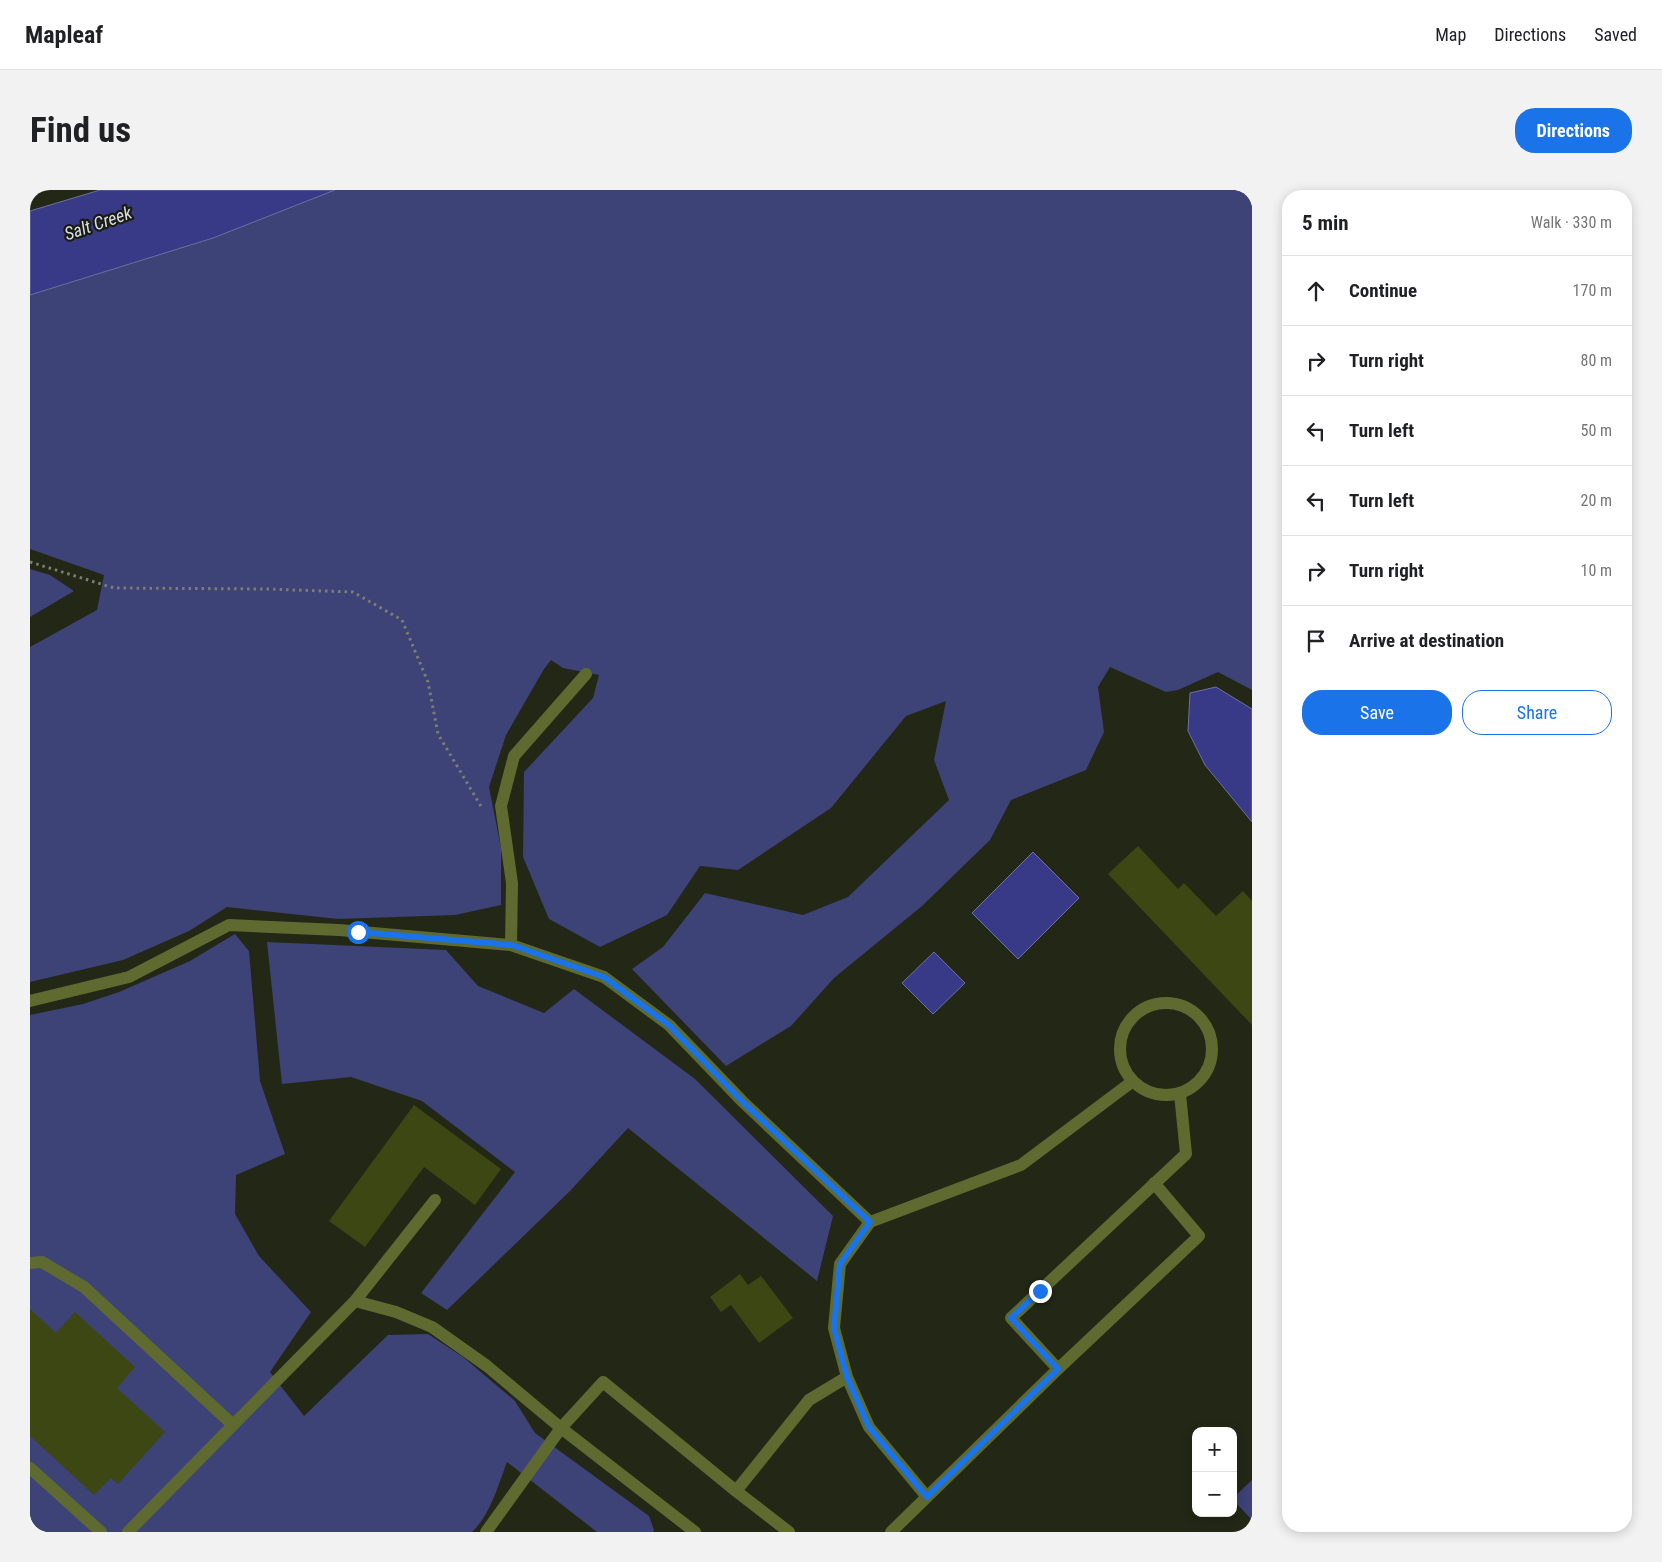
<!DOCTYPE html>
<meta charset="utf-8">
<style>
:root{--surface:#fff;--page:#f2f2f2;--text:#202124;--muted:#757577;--line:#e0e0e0;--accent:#1a73e8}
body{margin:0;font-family:"Roboto Condensed",sans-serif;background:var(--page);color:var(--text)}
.controls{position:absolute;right:15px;bottom:15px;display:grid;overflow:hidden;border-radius:10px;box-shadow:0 2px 12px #0003}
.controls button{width:45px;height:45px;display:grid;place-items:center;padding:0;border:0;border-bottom:1px solid var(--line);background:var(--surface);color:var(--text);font:25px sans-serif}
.stop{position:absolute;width:15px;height:15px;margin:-11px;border:4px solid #1a73e8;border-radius:50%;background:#fff}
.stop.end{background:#1a73e8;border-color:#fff;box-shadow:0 1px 5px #0008}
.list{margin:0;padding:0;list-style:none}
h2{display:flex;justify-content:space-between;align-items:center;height:65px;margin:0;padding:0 20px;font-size:21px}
h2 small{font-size:16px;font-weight:400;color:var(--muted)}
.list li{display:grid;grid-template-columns:32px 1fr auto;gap:15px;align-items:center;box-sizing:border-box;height:70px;padding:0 20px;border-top:1px solid var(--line)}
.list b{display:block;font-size:19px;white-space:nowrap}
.list em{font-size:16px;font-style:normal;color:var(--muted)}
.actions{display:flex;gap:10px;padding:15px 20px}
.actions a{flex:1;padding:11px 0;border:1px solid var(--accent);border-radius:20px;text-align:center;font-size:18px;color:var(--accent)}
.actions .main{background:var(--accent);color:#fff}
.icon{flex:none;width:28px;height:28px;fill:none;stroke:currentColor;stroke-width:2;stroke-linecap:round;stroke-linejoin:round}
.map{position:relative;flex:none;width:1222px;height:1342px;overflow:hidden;border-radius:20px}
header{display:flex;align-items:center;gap:30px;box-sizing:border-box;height:70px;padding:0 25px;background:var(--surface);border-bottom:1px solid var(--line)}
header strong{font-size:24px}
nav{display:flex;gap:28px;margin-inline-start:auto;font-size:18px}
.intro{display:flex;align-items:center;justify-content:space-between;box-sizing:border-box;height:120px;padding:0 30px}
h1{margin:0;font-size:35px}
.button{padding:12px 22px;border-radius:20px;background:var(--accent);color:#fff;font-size:18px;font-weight:700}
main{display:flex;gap:30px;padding:0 30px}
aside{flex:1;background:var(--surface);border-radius:20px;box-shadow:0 2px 12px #0003}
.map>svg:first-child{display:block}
.green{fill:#3d4277}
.water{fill:#393a87;stroke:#6e70a3}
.building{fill:#3d4713}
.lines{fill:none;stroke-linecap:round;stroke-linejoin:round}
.path{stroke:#7b7e70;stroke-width:3;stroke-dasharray:2.5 4;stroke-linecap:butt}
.minor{stroke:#5e6a30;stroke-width:12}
.route{stroke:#1a73e8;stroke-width:6}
.labels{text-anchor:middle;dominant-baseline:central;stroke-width:4.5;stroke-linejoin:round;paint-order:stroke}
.water-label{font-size:18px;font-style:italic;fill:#d8dcf2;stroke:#1a1d0d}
</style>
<header>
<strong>Mapleaf</strong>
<nav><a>Map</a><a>Directions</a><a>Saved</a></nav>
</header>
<div class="intro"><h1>Find us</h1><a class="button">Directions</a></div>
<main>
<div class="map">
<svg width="1222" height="1342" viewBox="0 0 1222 1342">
<rect width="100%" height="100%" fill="#232716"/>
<path class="green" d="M305,0h917v500l-34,-18 -40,18 -12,2 -56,-25 -12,20 6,45 -18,38 -75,30 -21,40 -68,66 -88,72 -43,48 -65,40 -94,-97 31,-22 42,-54 98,22 45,-18 101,-97 -15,-40 12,-59 -40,15 -75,92 -93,62 -38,-4 -33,49 -67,32 -51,-28 -26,-62 1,-85 69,-74 6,-23 -36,-7 -12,-8 -7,9 -38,66 -17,52 12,61v57l-46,10 -117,4 -111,-12 -38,24 -66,29 -93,22v-335l67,-37 7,-35 -74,-26v-254l183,-57z
M0,379l20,6 24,16 -44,26z
M205,744l14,17 11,130 25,73 -49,21 -1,39 24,42 52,56 -41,60 34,44 84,-81 40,-1 35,23 52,44 20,32 114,83 5,14 -1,2h-56l-90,-70c-9,23 -16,52 -35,70h-442v-517l53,-11 36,-12 71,-31z
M237,752l179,8 32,36 66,27 30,-24 121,90 138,137 -16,65 -189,-153 -58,63 -123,119 -26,-17 94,-121 -93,-71 -71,-24 -69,7z
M1222,1290v40l-19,-20v-2z"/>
<path class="water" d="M70,0h235l-122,48 -183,57v-84z
M1186,497l36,22v113l-47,-57 -17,-34 2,-38z
M1003,662l46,46 -61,61 -46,-46z
M904,762l31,31 -32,31 -31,-31z"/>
<path class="building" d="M1108,656l40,43 6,-6 32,33 27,-25 9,10v124l-144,-151z
M384,915l87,64 -26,36 -51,-38 -59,80 -36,-26z
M710,1084l8,11 13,-9 32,42 -34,25 -28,-38 -10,7 -11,-15z
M0,1119l26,24 19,-21 60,55 -18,21 48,44 -47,52 -7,-6 -17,17 -64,-59z"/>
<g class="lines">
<path class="path" d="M0,372l84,26 153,1 86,3 49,28 26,62 10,52 44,74"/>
<path class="minor" d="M481,755l1,-62 -11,-77 13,-50 72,-82
M0,811l99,-24 100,-52 110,5 172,15 93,32 65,48 74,77 127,120 151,-57 112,-84
M1090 859a46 46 0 1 1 92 0a46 46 0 1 1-92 0Z
M840,1032l-30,42 -6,64 13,49 22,50 58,70
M0,1073l12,-1 42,25 149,138
M325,1111l80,-101
M1028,1179l-47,-51 175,-164 -6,-60
M0,1278l71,64
M706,1301l73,-91 38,-23
M98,1342l227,-231 41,11 36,15 55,39 74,62 134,104
M456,1342l75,-104 42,-46 133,109 53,41
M861,1342l167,-163 141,-133 -45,-53"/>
</g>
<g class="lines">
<path class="route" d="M328,742l154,13 92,32 65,48 74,77 127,120 -30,42 -6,64 13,49 22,50 58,70 131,-128 -47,-51 29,-27"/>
</g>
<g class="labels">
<g class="water-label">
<text transform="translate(68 33) rotate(-19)">Salt Creek</text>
</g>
</g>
</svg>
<div class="controls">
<button>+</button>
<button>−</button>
</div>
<div class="stop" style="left:328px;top:742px"></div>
<div class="stop end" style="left:1010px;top:1101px"></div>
</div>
<aside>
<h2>5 min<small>Walk · 330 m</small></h2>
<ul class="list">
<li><svg class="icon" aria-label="ahead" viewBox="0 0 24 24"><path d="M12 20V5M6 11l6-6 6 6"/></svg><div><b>Continue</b></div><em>170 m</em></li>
<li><svg class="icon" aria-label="right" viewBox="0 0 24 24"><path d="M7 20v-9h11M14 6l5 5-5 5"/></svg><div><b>Turn right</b></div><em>80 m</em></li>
<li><svg class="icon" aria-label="left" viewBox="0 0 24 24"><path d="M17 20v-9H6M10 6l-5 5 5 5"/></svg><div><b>Turn left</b></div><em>50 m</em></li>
<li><svg class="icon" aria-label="left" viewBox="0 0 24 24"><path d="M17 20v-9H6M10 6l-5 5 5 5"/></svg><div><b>Turn left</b></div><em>20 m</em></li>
<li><svg class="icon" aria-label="right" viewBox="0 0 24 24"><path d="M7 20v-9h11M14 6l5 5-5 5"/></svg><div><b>Turn right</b></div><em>10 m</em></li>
<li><svg class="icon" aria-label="arrive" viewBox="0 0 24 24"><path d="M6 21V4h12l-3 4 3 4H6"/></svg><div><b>Arrive at destination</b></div></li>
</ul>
<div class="actions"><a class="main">Save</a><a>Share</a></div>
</aside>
</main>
